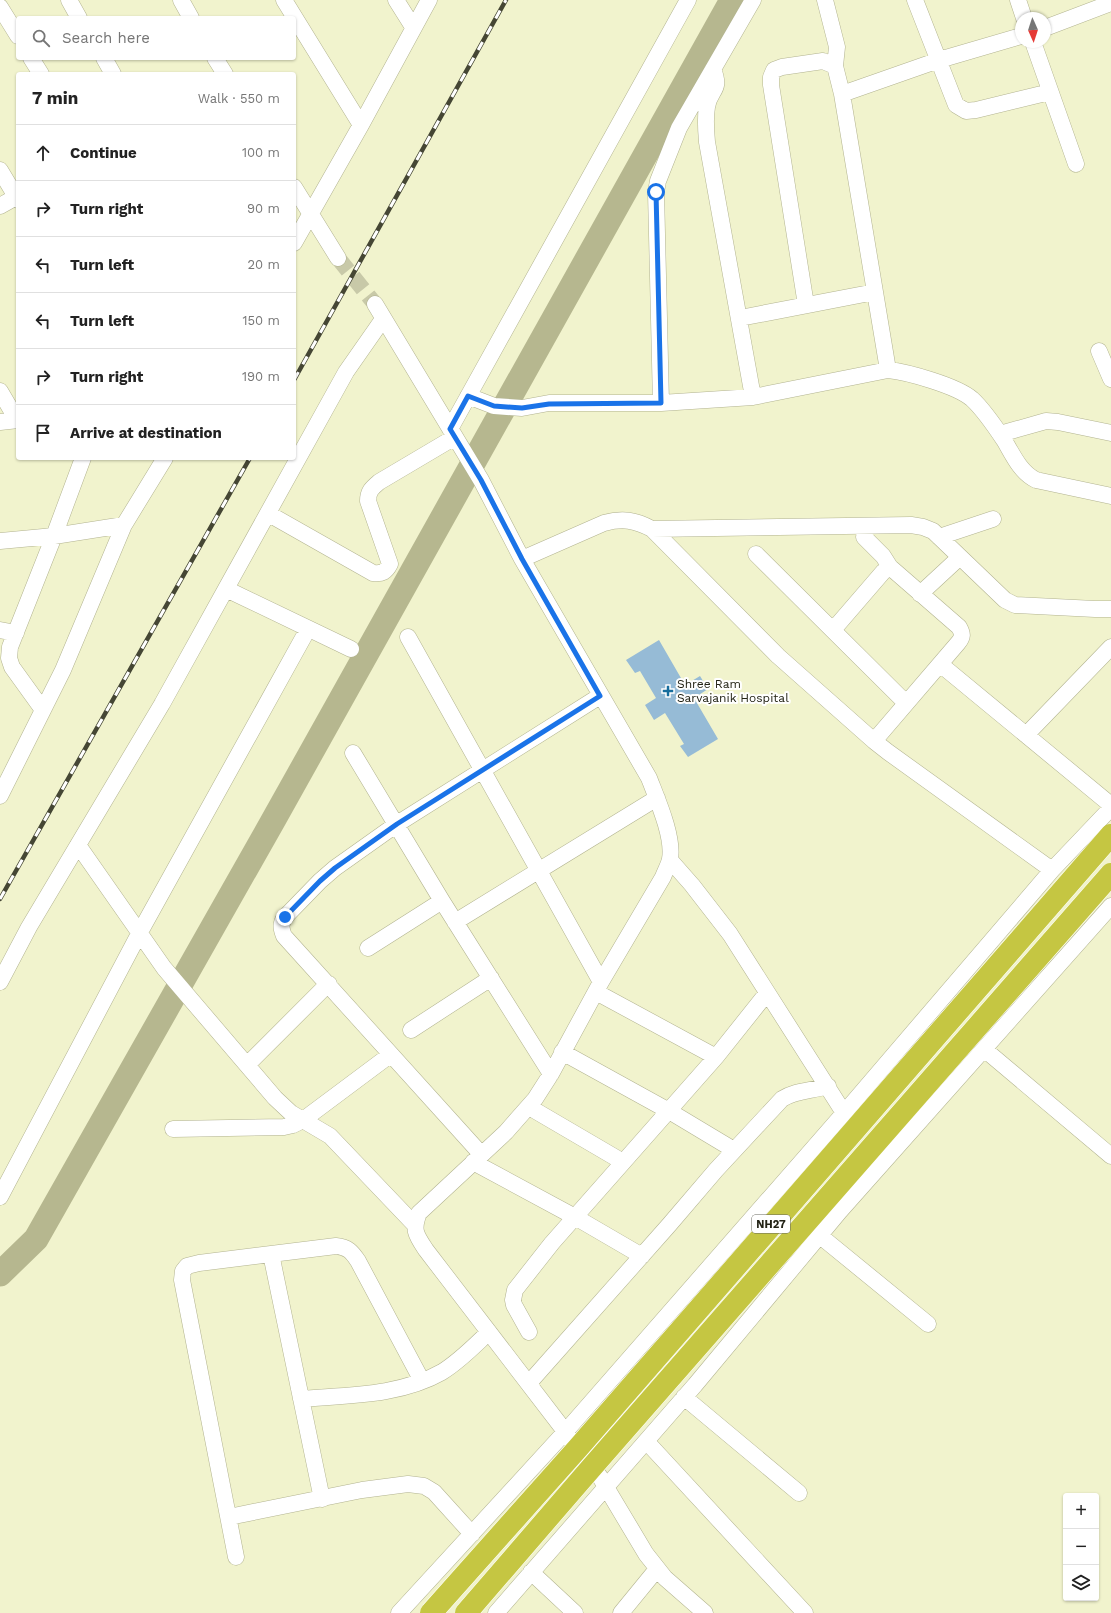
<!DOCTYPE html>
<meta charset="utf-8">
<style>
:root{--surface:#fff;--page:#f2f2f2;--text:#222;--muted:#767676;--line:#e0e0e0}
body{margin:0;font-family:"Work Sans",sans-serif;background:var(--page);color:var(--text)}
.controls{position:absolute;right:12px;bottom:12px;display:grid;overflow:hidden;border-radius:4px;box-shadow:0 1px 3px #0004}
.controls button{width:36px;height:36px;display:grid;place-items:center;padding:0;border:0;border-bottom:1px solid var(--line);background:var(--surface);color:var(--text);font:20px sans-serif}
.compass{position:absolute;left:1015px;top:12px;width:36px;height:36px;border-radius:50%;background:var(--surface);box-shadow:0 1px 3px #0004;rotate:177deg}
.stop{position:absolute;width:12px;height:12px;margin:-9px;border:3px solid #1a73e8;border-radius:50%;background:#fff}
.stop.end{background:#1a73e8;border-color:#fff;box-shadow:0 1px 4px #0008}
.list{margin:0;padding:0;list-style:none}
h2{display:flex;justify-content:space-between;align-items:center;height:52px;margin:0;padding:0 16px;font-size:17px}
h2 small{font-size:13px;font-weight:400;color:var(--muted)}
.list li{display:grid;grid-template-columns:26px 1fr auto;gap:12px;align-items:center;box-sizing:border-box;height:56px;padding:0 16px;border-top:1px solid var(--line)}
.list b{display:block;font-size:15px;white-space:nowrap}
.list em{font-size:13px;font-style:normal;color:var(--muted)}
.icon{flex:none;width:22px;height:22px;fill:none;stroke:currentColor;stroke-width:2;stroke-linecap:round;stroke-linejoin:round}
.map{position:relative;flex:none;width:1111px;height:1613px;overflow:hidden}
.search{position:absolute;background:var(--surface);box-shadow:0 1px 3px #0004;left:16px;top:16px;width:280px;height:44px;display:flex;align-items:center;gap:10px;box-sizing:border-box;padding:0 14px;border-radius:4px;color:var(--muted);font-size:15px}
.panel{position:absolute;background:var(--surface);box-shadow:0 1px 3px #0004;left:16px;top:72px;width:280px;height:388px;border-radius:4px}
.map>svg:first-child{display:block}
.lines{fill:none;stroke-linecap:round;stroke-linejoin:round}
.river{stroke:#b6b78f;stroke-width:25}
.building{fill:#96bbd6}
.minor-tunnel{stroke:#c8c9a8;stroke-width:16;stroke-dasharray:16 8;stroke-linecap:butt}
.minor-casing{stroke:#b2b390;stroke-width:17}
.minor{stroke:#fff;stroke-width:16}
.rail-casing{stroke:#454634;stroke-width:4.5}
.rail{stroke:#fff;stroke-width:3;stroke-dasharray:9;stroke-linecap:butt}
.highway-bridge-casing{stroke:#fff;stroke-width:23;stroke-linecap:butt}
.highway-bridge{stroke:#c5c642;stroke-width:22}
.route{stroke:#1a73e8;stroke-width:5}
.poi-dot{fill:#176d9d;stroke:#fff;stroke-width:1.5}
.labels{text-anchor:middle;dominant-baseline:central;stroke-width:4;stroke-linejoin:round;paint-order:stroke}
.shield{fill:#fff;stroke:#65655b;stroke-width:1}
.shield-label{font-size:11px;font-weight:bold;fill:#232315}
.poi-label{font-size:12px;fill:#232315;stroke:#fff;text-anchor:start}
</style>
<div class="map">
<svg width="1111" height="1613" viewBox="0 0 1111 1613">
<rect width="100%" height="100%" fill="#f1f3cd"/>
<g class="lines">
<path class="river" d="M0,1274l36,-35 238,-420 458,-819"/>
</g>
<path class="building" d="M659,640l26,45 15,-9 8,13 -14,9 24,41 -30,18 -8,-11 4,-2 -19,-31 -11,7 -9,-15 11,-7 -16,-27 -5,2 -9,-13z"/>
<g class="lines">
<path class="minor-tunnel" d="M338,258l37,46"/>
<g class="minor-casing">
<path id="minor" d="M69,0l10,18
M181,0l10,18
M284,0l77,125
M396,0l17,27
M825,0l12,47 -2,19
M915,0l41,105 10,6 10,-1 74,-18
M1018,0l6,18
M0,7l18,29
M1045,28l66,-25
M1033,42l43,122
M31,58l10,16
M104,58l9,16
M215,58l10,16
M713,69c9,23 -3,19 -6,38 -2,11 -1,24 0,35l46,255
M842,94l97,-34 82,-24
M0,170l18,30
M294,187l44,71
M0,206l16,-9
M294,243l67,-118 68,-125
M375,304l106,176 41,79 127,219c8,21 25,59 21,81 -1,6 -5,12 -7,18l-62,105 -50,92 -16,25 -29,33 -87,81c-7,17 -3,22 7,37l174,227 46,77 19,24 40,35
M806,305l-35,-220v-8l3,-7 8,-3 41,-6 12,5 7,28 46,276
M740,318l135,-26
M1099,351l12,28
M0,391l17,29
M468,396l26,10 28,2 27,-5h112l92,-6 135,-27c20,2 69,16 84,29 11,10 24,29 32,41 9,15 16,32 32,40l75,16
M661,403l-5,-211 2,-11 21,-53 74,-128
M0,422l18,-2
M450,429l238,-429
M1000,434l46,-13 12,1 53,11
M269,514l104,59c9,1 13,-1 17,-9l-22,-63c0,-10 4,-13 11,-19l76,-45
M652,529l259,-4 12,2 10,4 72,69 10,5 80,4h16
M864,537l19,19 7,11
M939,537l54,-18
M0,541l54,-5 70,-11
M756,554l150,149
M522,559l82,-36c19,-5 31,-3 48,6l126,127 96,85 14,11 164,118
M226,589l125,60
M920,594l40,-37
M0,630l16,3
M833,630l50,-58 7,-5 69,60c4,7 4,10 -1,16l-84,98
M408,637l193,345
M940,664l171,141
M43,710l-31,-43 -3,-9 1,-11 44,-111 29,-78
M1026,735l85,-88
M353,753l89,148 109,173
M0,796l63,-126 61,-145 41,-67
M78,845l86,123 111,130 16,15 39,23 84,88
M670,860l22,25 38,49 114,179
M455,922l202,-124
M368,948l74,-47
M0,982l29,-55 133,-223 184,-332 37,-53
M596,992l120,65
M411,1030l80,-52
M984,1049l127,107
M562,1052l107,59 65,39
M247,1065l77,-77 5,-4
M529,1107l94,55
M173,1129l111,-2 9,-2 10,-5 87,-65
M481,1154l-197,-218c-3,-8 -4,-12 1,-19l35,-36 15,-13 62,-44 203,-128
M473,1162l102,55 67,39
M0,1197l140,-265 168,-303
M819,1235l109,89
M271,1254l51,245
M529,1332l-15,-27 -1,-5 2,-10 37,-47 164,-186 51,-64
M529,1383l140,-158 47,-55 66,-71c14,-9 30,-8 46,-13
M684,1397l115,96
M301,1399c47,-4 99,-3 141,-27 18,-11 32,-26 47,-40
M646,1441l159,172
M229,1517l133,-27 46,-6 16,2 10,6 38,42
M236,1557l-54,-277 1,-9 4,-5 12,-3 137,-17c12,1 16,6 22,15l64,120
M531,1572l44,41
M399,1613l167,-182 278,-318 208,-243 59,-62
M496,1613l199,-228 145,-174 271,-305
M621,1613l36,-44"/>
</g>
<use href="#minor" class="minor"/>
<g class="rail-casing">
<path id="rail" d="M294,380l212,-380
M0,899l250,-441"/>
</g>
<use href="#rail" class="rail"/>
<g class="highway-bridge-casing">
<path id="highway-bridge" d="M431,1613l147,-165 533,-613
M466,1613l126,-146 519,-593"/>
</g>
<use href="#highway-bridge" class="highway-bridge"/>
</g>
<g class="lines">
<path class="route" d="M285,917l35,-36 15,-13 62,-44 203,-128 -78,-137 -41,-79 -31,-51 18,-33 26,10 28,2 27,-4 112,-1 -5,-211"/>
</g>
<path class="poi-dot" d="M666 685h4v4h4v4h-4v4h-4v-4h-4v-4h4z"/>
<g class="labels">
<rect class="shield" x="752" y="1215" width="38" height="18" rx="3"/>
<g class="shield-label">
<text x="771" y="1224">NH27</text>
</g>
<g class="poi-label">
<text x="677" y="684">Shree Ram<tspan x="677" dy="14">Sarvajanik Hospital</tspan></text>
</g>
</g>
</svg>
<div class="controls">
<button>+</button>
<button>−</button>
<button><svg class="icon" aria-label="layers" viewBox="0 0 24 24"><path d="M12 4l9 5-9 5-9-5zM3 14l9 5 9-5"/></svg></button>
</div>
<svg class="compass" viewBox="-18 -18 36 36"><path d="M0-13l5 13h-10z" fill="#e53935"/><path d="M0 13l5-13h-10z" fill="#767676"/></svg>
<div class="stop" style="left:656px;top:192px"></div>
<div class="stop end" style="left:285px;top:917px"></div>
<div class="search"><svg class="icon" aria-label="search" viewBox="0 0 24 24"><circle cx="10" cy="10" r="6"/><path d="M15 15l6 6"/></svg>Search here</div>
<section class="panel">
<h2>7 min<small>Walk · 550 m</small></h2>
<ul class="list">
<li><svg class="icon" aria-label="ahead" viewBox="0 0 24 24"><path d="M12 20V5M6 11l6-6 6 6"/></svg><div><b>Continue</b></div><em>100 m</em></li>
<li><svg class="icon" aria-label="right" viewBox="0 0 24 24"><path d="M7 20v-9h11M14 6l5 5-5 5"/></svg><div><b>Turn right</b></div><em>90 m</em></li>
<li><svg class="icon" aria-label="left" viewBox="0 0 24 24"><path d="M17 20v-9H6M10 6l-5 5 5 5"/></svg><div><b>Turn left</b></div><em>20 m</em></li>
<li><svg class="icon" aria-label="left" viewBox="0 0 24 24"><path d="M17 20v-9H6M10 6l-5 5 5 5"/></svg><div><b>Turn left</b></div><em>150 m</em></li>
<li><svg class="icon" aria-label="right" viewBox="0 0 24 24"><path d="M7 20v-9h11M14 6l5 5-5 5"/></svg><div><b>Turn right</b></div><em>190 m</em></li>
<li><svg class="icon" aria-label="arrive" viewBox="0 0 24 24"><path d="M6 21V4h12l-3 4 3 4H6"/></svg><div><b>Arrive at destination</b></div></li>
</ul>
</section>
</div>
